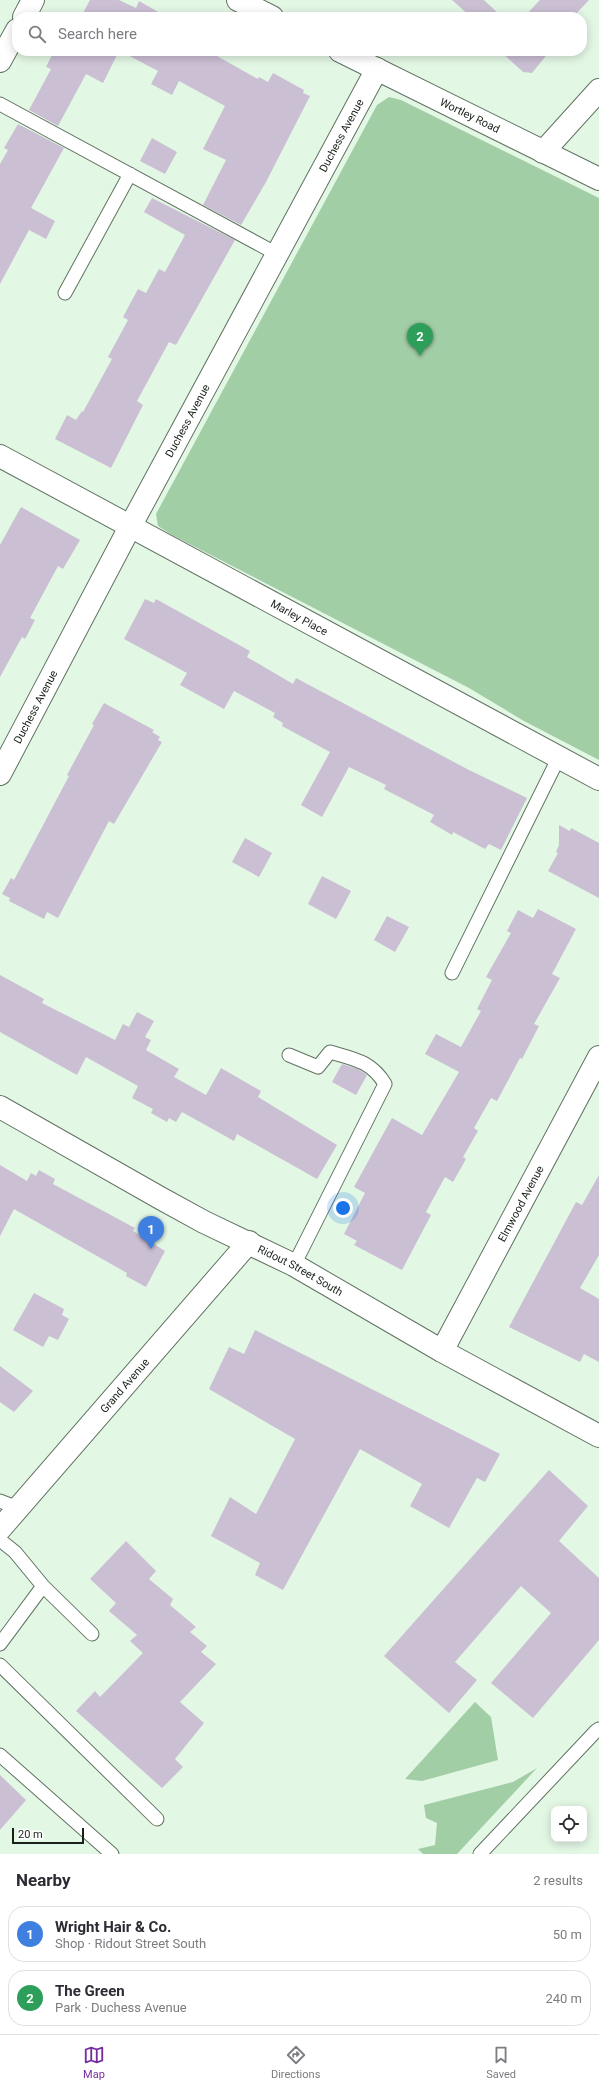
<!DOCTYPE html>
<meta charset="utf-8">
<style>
:root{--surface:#fff;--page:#f7f7f7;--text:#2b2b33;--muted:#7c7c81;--line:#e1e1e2;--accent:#752c9f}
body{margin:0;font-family:Roboto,sans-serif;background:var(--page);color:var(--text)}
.controls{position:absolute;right:12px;bottom:12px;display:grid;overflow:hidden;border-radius:8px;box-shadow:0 2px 10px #0003}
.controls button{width:36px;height:36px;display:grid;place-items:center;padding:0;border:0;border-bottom:1px solid var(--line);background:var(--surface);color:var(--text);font:20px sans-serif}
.scale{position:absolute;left:12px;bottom:10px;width:72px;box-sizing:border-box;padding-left:4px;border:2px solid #19201a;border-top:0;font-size:11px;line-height:14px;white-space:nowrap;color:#19201a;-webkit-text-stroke:3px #fff;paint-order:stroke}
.you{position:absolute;left:343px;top:1208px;width:14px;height:14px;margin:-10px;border:3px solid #fff;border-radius:50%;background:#1a73e8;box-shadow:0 0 0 6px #1a73e833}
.badge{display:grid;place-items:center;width:26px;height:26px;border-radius:50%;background:var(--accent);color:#fff;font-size:13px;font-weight:700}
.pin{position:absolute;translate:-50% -33px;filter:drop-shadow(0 1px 2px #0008)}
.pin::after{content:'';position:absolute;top:21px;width:14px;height:12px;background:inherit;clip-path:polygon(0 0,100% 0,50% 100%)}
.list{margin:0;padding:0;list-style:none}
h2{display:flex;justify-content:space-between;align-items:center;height:52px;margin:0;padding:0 16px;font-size:17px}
h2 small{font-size:13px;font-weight:400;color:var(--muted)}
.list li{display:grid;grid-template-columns:26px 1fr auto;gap:12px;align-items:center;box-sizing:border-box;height:56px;margin:0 8px 8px;padding:0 8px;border:1px solid var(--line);border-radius:16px}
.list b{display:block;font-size:15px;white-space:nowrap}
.list p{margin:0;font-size:13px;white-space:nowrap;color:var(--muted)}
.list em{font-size:13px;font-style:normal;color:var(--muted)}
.icon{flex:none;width:22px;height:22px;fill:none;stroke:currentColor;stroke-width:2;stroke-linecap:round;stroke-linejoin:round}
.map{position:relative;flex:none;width:599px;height:1854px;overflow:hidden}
.search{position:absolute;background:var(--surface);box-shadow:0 2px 10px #0003;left:12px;right:12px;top:12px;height:44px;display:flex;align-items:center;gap:10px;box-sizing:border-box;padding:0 14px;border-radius:16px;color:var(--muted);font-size:15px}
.sheet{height:180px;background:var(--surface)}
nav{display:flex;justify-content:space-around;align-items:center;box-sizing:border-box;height:56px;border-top:1px solid var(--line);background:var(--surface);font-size:11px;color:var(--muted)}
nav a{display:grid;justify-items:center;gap:2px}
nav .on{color:var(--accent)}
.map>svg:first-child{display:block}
.green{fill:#a2cea6}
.building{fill:#cbbfd4}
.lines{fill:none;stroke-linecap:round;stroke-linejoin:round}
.service-casing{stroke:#617262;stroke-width:15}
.minor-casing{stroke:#617262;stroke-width:24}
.tertiary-casing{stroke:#617262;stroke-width:24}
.service{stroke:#fff;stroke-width:13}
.minor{stroke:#fff;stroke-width:22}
.tertiary{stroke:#fff;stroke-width:22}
.labels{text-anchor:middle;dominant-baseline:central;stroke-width:3;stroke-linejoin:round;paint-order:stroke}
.street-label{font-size:11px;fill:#19201a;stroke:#fff}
</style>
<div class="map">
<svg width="599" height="1854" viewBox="0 0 599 1854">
<rect width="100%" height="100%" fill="#e3f7e5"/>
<path class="green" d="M389,97l12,3 198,98v562l-75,-39 -55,-33 -297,-153 -14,-9 -2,-12 221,-409z
M475,1702l16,15 7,43 -76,21 -17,-2z
M537,1768l-80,86h-34l-5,-5 17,-4 2,-22 -11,-5 -2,-13 89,-23z"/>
<path class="building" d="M90,0h29l17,8 3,-7 28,16h-77l-7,-4z
M452,0h32l18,17h-31z
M540,0h49l-16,17h-49z
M54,51h65l-16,32 -17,-9 -28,52 -29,-16 22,-41 -5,-2z
M120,51h88l50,28 1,-2 9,5 5,-9 31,17 -1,3 7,3 -44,86 -25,43 -38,-20 23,-45 -23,-11 22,-43 -46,-25 -7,14 -21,-11 7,-13z
M500,51h50l-18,22 -9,-1z
M18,124l46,24 -33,60 24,13 -9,18 -17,-9 -29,54v-120l8,-14 -4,-2z
M152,138l25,14 -12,22 -25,-13z
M152,198l83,42 -59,105 -7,-3 -32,59 6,4 -32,63 -56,-29 12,-24 9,5 6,-9 1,1 29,-53 -4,-2 20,-37 -5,-3 15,-28 8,4 13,-24 6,3 20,-37 -41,-23z
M21,507l59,33 -17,29 -5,-3 -28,52 5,2 -10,19 -3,-2 -22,40v-132z
M145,599l9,4 2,-4 94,52 -3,6 46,27 3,-6 173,92 58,28 -26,52 -12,-6 -4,5 -32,-17 -1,3 -22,-13 4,-7 -50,-26 2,-4 -37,-18 -27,50 -21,-12 29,-53 -48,-26 1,-3 -10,-6 2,-4 -41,-22 -10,18 -44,-24 7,-12 -63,-34z
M104,703l50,27 -2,2 8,5 -2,3 4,2 -48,82 -5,-3 -51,97 -11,-6 -3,7 -35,-18 1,-3 -8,-4 9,-16 3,2 55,-104 -2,-1 27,-50 -2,-1z
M559,825l11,6 1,-3 28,15v55l-51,-27 10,-18 -2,-1 3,-7z
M245,838l27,15 -13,24 -27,-15z
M322,876l29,15 -15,28 -28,-15z
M538,909l38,20 -24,45 8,4 -26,46 5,2 -17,33 -2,-1 -23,43 -6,-3 -17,30 4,3 -15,26 3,2 -13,23 -8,-5 -19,35 5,3 -29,55 -48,-25 3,-4 -13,-7 21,-41 -11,-6 38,-69 30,17 37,-63 -34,-18 11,-20 25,13 20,-36 -4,-2 15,-29 -6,-3 25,-44 -4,-2 11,-21 15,8z
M387,916l22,11 -14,25 -21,-12z
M0,975l44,24 -2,4 73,37 8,-16 6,3 8,-15 17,9 -9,16 6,3 -5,10 33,19 -5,8 32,18 15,-27 40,23 -3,6 79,48 -20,34 -80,-45 -3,7 -52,-29 -6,10 -7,-4 -2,4 -16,-9 2,-4 -21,-11 6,-12 -52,-29 -9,18 -77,-43z
M342,1064l16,5 9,6 -11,20 -24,-13z
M0,1165l27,16 4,-8 5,3 3,-6 16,9 -2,5 82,44 -2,3 32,20 -19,36 -20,-11 1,-3 -113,-64 -14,27z
M599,1175v80l-19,33 19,11v63l-15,-8 -4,8 -71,-35 67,-125 6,3z
M34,1293l30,16 -2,6 7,4 -11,21 -9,-4 -6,11 -30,-17z
M255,1330l245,124 -15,28 -8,-4 -28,50 -39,-22 12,-22 -62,-35 -77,141 -28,-15 5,-12 -49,-27 19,-39 26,17 39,-75 -86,-50 20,-42 15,7z
M0,1366l33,25 -19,21 -14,-10z
M549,1470l39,36 -29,35 40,37v62l-66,78 -42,-35 60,-70 -30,-27 -66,76 22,18 -28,33 -65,-57z
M126,1541l30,30 -7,8 24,20 -3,6 26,22 -6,5 17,14 -6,6 15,12 -36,38 24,21 -29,36 8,8 -21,21 -86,-77 19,-20 5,6 43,-44 -13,-12 7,-6 -28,-24 7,-8 -26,-24z
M0,1775l26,25 -26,30z"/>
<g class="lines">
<g class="service-casing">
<path id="service" d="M0,104l277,150
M65,293l65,-119
M452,973l107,-216
M289,1055l29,12 12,-15c24,7 41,9 55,32l-91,181
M0,1501l18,7
M0,1540l15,12 28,34 49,48
M0,1644l43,-58
M0,1665l157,154
M0,1755l112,99
M480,1854l116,-123 3,-2"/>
</g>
<g class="minor-casing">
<g id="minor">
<path d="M24,17l9,-17"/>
<path d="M0,61l17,-31"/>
<path d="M543,152l56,-62"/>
<path id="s1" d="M0,456l599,323"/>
<path id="s2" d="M0,774l131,-249 246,-456"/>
<path id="s3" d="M442,1351l157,-294"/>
</g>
</g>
<g class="tertiary-casing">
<g id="tertiary">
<path d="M238,0l34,17"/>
<path id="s4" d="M340,51l259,128"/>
<path id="s5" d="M0,1107l162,92 42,23 90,43 148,86 157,85"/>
<path id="s6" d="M0,1529l249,-287"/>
</g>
</g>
<use href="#service" class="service"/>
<use href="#minor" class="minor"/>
<use href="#tertiary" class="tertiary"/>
</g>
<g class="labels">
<g class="street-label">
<text stroke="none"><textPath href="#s4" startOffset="145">Wortley Road</textPath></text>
<text stroke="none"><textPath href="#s2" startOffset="724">Duchess Avenue</textPath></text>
<text stroke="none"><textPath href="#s2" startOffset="400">Duchess Avenue</textPath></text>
<text stroke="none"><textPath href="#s1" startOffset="340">Marley Place</textPath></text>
<text stroke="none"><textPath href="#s2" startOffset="76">Duchess Avenue</textPath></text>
<text stroke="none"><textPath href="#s3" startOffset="167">Elmwood Avenue</textPath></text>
<text stroke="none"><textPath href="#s5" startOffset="342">Ridout Street South</textPath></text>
<text stroke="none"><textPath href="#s6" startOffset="190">Grand Avenue</textPath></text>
</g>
</g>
</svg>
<div class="controls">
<button><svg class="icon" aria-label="locate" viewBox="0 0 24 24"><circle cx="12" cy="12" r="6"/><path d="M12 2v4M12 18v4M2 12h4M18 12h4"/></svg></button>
</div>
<div class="scale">20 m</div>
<div class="you"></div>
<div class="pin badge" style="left:151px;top:1249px;background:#3f7fe0">1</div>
<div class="pin badge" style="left:420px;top:356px;background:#2e9e5b">2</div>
<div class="search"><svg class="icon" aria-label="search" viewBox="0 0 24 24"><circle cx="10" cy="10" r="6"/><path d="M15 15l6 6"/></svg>Search here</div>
</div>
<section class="sheet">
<h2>Nearby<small>2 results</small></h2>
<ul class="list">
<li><span class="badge" style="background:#3f7fe0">1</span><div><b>Wright Hair &amp; Co.</b><p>Shop · Ridout Street South</p></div><em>50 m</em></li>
<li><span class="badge" style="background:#2e9e5b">2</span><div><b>The Green</b><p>Park · Duchess Avenue</p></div><em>240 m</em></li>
</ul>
</section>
<nav>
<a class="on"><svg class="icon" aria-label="map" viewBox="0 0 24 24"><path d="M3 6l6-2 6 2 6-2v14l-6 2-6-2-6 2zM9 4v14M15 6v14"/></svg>Map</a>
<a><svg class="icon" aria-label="directions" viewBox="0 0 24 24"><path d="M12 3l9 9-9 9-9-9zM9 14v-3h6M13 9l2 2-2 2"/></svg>Directions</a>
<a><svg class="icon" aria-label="saved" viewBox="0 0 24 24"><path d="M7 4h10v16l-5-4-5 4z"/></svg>Saved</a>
</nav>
